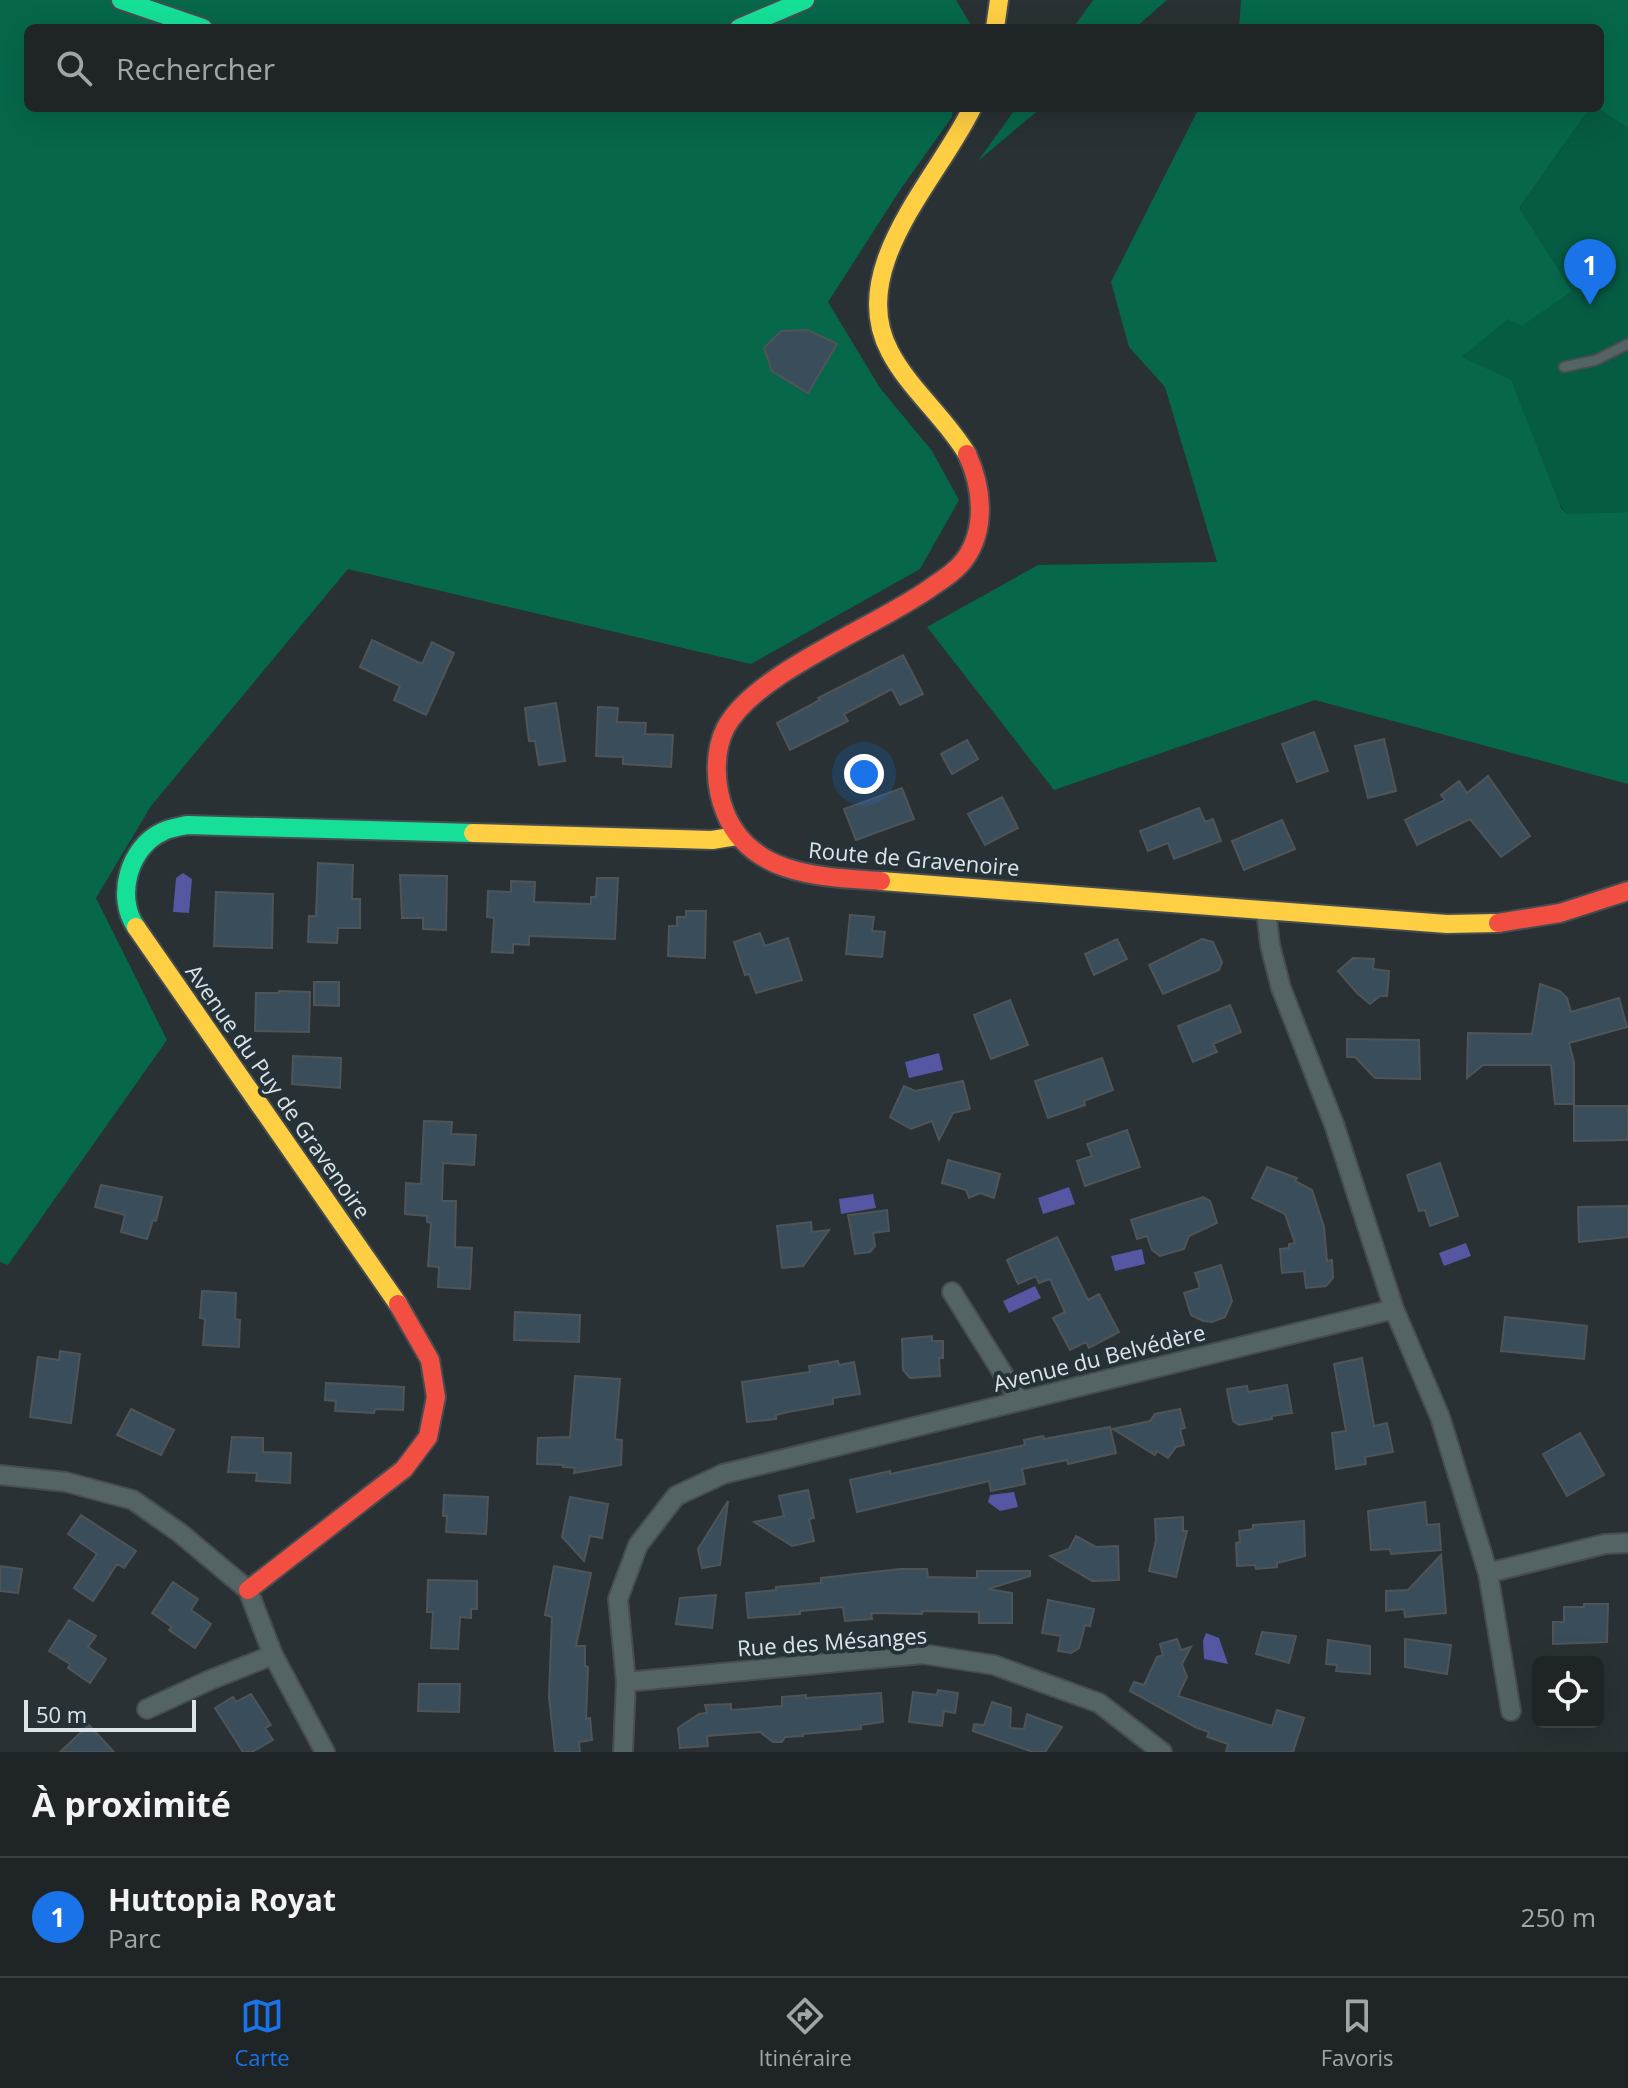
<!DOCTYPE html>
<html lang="fr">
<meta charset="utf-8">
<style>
:root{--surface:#1f2527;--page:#272d2f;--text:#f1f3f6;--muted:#a1a5a7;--line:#3c4244;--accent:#1a73e8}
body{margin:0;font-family:"Open Sans",sans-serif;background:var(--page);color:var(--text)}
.controls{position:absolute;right:24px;bottom:24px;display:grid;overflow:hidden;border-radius:12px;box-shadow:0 8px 32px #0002}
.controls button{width:72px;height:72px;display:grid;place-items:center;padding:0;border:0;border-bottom:2px solid var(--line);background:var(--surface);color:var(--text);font:40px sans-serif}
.scale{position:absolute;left:24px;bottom:20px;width:172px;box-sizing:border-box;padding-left:8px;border:4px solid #dce4e8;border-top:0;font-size:22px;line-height:28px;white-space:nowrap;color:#dce4e8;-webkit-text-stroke:6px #253338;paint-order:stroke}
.you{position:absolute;left:864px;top:774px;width:28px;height:28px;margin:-20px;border:6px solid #fff;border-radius:50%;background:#1a73e8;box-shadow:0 0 0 12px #1a73e833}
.badge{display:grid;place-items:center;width:52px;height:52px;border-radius:50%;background:var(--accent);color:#fff;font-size:26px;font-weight:700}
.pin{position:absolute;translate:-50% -66px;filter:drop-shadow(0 2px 4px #0008)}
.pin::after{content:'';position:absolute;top:42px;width:28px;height:24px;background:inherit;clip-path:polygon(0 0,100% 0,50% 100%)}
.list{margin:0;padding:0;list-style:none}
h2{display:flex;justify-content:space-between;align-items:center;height:104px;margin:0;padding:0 32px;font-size:34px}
h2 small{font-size:26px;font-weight:400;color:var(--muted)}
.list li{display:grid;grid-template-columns:52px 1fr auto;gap:24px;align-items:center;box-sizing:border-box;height:120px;padding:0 32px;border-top:2px solid var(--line)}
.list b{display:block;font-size:30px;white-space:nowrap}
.list p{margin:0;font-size:26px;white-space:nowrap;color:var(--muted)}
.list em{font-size:26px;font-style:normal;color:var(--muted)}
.icon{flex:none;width:44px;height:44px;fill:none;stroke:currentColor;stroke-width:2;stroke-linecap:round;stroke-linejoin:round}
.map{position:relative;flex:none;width:1628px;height:1752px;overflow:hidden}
.search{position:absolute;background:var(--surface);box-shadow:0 8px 32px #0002;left:24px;right:24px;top:24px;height:88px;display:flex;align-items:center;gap:20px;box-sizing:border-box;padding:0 28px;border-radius:12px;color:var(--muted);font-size:30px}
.sheet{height:224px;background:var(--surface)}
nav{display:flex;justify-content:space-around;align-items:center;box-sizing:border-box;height:112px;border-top:2px solid var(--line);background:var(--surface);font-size:22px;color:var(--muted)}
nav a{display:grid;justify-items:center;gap:4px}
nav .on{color:var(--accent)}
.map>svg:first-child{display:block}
.green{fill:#065b43}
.forest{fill:#06674b}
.water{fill:#5557a3}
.building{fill:#3a4d5a;stroke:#4f5457;stroke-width:2}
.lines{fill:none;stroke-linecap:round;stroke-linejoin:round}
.lane-casing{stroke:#464d50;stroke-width:13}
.street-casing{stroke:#464d50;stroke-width:22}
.fast-casing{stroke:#464d50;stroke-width:22}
.slow-casing{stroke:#464d50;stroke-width:22}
.jam-casing{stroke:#464d50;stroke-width:22}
.lane{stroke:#546464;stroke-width:9}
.street{stroke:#546464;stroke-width:18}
.fast{stroke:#16e098;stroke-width:18}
.slow{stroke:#ffcf43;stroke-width:18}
.jam{stroke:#f24e42;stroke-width:18}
.labels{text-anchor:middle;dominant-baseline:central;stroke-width:8;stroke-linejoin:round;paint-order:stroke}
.street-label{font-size:22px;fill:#dce4e8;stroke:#253338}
</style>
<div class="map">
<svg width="1628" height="1752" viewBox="0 0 1628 1752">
<rect width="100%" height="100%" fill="#293134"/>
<path class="green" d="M1590,108h8l30,20v384l-61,3 -106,-158 47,-39 11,-110z"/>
<path class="forest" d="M0,0h956l15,25 -1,3h-942v80h925l-1,9 -52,73 -72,112 52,86 52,63 27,49 -39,69 -169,95 -403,-95 -197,237 -55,92 71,142 -159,225 -8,-3z
M1093,0h74l-32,28h-62z
M1241,0h387v128l-30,-20 2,-80h-361z
M1016,108h25l-63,53z
M1199,108h391l-71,100 53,83 -50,35 -14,-7 -46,38 49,23 50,128 6,6 61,-2v272l-313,-84 -261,90 -127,-163 111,-62 179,-3 -52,-175 -36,-40 -18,-65z"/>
<path class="water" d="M183,873l9,6 -3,34 -16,-1 3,-34z
M939,1053l4,17 -34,8 -4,-16z
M1069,1187l6,17 -32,10 -5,-16z
M873,1194l3,14 -35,6 -2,-15z
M1466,1243l5,13 -27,10 -5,-13z
M1142,1249l3,15 -30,7 -4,-15z
M1035,1286l6,12 -32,15 -6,-12z
M1014,1492l4,15 -18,4 -12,-9 2,-7z
M1206,1633l13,5 9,26 -24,-5 -1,-18z"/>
<path class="building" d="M808,330l29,14 -29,49 -36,-22 -8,-23 17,-17z
M372,640l50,24 10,-22 22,11 -28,62 -32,-15 6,-14 -40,-19z
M903,655l20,39 -23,11 -8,-16 -48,25 4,7 -58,29 -13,-27 43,-23 -2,-2z
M556,703l9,58 -26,4 -4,-24h-6l-4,-33z
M598,707l20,1 -1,14 29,1 -1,11 28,1 -2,32 -48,-3v-7l-27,-1z
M1314,732l14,39 -31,11 -15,-38z
M1384,739l12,52 -28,7 -13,-52z
M967,740l11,19 -26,15 -11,-20z
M1488,776l42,60 -29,21 -31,-38 -53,26 -12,-25 40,-20 -4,-5 18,-14 8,12z
M902,788l12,31 -58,21 -12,-31z
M1002,797l16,31 -33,17 -17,-31z
M1199,808l6,14 8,-3 8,22 -47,18 -6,-16 -20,8 -8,-20z
M1282,820l13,29 -51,21 -12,-29z
M318,863l35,2 -1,34h8v29h-22l-1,15 -29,-1 1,-26h7z
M400,875l47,1 -1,54 -23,-1v-11h-21z
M597,878h21l-3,61 -86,-3v9l-16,-1v9l-21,-1 2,-34 -7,-1 1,-26 23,1v-11l24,1 -1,20 57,2v-7h5z
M216,892l57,2 -1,54 -58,-2z
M686,911h20l-1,47 -37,-2 1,-30h8v-9h9z
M850,915l24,2 -2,14 13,1 -3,25 -36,-3z
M760,933l5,13 23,-8 14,42 -46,13 -7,-19 -4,1 -11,-33z
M1117,939l10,20 -33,16 -9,-21z
M1202,939l11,3 9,20 -3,8 -56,24 -14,-29z
M1353,958l21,1 -1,10 16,2 -2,25h-7l-10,8 -13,-11 -19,-22z
M314,982h25v24l-25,-1z
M1540,984l20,7 7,7 4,14 48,-14 8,29 -58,16 5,19v42h-19l-4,-39h-68l-16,13 1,-45 64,1z
M279,991l31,1 -1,40 -54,-1 1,-38h23z
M1010,1000l18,45 -37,14 -17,-44z
M1230,1005l11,27 -28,12 4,8 -24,10 -15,-36z
M1347,1039l72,1 1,39 -45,-1 -20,-21h-8z
M293,1056l48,2 -1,30 -48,-4z
M1102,1058l11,32 -29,11 1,4 -37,13 -13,-37z
M963,1081l7,28 -17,4 -14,27 -7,-19 -21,8 -21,-12 14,-31 11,5z
M1574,1106h54v34l-54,1z
M424,1121l28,1 -1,12 25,1 -2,30 -31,-2 -1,38h14l-1,46 17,1 -2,41 -32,-2 1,-20 -11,-1 3,-43 -4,-1v-6l-22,-2 1,-31 15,1z
M1127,1130l13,37 -55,19 -8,-25 15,-5 -5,-12z
M948,1160l52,14 -6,24 -14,-5 -11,5 -3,-8 -24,-7z
M1440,1163l18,53 -28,10 -5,-16 -6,1 -12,-36z
M1267,1167l30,11 -2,3 17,9 12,37 3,34 5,-1 1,18 -7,8 -20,2 -2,-17 -22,2 -2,-24 9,-1v-4l6,-1 -10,-29 -33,-16z
M101,1185l61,12 -6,24 -3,-1 -6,19 -26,-7 4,-17 -30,-8z
M1203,1197l7,4 7,22 -28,13 -5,13 -24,7 -8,-6 -5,-14 -10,3 -6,-19z
M1628,1206v31l-49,5 -1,-35z
M887,1210l2,21 -16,2 2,13 -5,6 -15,2 -7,-39z
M811,1222l1,10 17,-2 -26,36 -21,2 -5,-42z
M1057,1237l31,63 11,-6 20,38 -30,16 -3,-6 -16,8 -17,-32 12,-6 -15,-33 -11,4 -3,-7 -18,8 -11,-24z
M1221,1265l11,36 -7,16 -13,5 -9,-1 -12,-6 -7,-22 16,-5 -5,-15z
M202,1291l34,2 -1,26 5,1 -1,27 -36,-2 2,-26 -5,-1z
M515,1312l65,3 -1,27 -65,-2z
M1505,1317l82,9 -3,33 -83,-8z
M932,1336v5h11v17h-4l1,18 -30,2 -7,-8 -1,-31z
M60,1351l20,3 -9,69 -41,-6 8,-60 21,3z
M1362,1358l12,68 13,-3 6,29 -28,5 1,7 -30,5 -4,-36 14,-2 -12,-67z
M838,1361l1,4 15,-3 6,32 -27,4v6l-45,8 -12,3v4l-29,3 -5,-40 68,-10 -1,-6z
M575,1376l45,3 -5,60 7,1 -1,25 -47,8 1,-5 -12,-1 1,-2 -27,-1 1,-26 32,-1z
M326,1383l78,4 -1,23 -28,-1 -1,4 -39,-2 1,-10 -11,-1z
M1287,1385l5,28 -20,3v3l-33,6 -6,-4 -6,-32 20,-3 1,6z
M131,1409l43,21 -13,25 -44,-20z
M1180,1409l5,19 -5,1 4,16 -8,2 -8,11 -11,-7 -2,4 -42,-26 37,-8 5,-7z
M1110,1427l6,26 -48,11 -1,-4 -45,9 3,15 -34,7 -2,-10 -132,31 -7,-32 40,-9v3l135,-29 -1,-5 19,-4 1,3z
M1580,1433l24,42 -37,21 -24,-42z
M232,1437l31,1v14l28,1 -1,30 -34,-2 1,-8 -29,-1z
M808,1490l6,28 -5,1 5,22 -22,5 -38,-24 30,-6 -5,-20z
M444,1495l44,2 -2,37 -40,-2 1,-16h-4z
M570,1497l38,7 -6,34 -12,-2 -6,25 -22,-24z
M728,1501l-8,64 -18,3 -4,-19z
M1425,1502l2,23 12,-1 2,26 -50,4 -1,-5 -19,1 -3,-39z
M81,1515l55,36 -12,17 -7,-4 -24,37 -19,-13 23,-34 -29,-20z
M1183,1517v14h4l-11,46 -27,-6 7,-31 -1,-21z
M1304,1521l1,35 -28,7v4l-21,2 -1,-4 -18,1 -1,-23 4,-1 -1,-11 14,-2v-4z
M1076,1536l20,11 22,-1 1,34 -27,1 -42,-25 19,-7z
M1441,1555l5,58 -41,4 -1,-8 -18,2v-20l22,-1z
M0,1566l22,3 -4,24 -18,-2z
M554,1566l37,7 -15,73h9v20l3,1 -2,52 4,-1 2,22 -13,2 1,10h-25l-6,-55 3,-80 -7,-2z
M900,1569h27l1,8 49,1v-7h53v5l-42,13 24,4v30h-33v-11l-57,-1v3l-51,-1 1,6 -27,2 -2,-14 -43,4v3l-52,4 -2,-25 30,-3v-3l45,-4v-5z
M428,1580l49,1v28h-6v9l-11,-1 -2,32 -27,-1 2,-36h-6z
M173,1582l25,17 -7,11 20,14 -16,24 -26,-18 3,-3 -20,-14z
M716,1595l-4,33 -36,-4 4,-26z
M1048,1600l46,9 -4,17 -5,-1 -6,23 -8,5 -13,-2 3,-15 -19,-3z
M1584,1604h24l-1,38 -54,2v-22h11v-15h20z
M69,1620l27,16 -8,11 18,12 -16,24 -22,-15 2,-4 -21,-13z
M1262,1632l34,4 -7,27 -33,-9z
M1177,1639l4,11 10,-3 -9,17 5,13 -9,19 94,30 5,-16 27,8 -11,34h-67l2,-8 -21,-7 2,-5 -12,-4 -67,-37 4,-9 10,3 13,-28 6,-2 -3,-11z
M1405,1639l46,6 -4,29 -42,-7z
M1328,1640l42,6v28l-34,-3 1,-6 -11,-1z
M419,1684h41l-1,28 -41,-1z
M938,1690l20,3 -3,20 -11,-2 -2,15 -33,-4 4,-30 24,3z
M881,1693l2,29 -22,3v4l-58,5v2l-18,1 -3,5h-9l-13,-10 -53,4 1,10 -28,2 -2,-20 21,-14 8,-1 -2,-8 26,-1v6l51,-4v-9l24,-2v3z
M251,1694l20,31 -6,3 8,12 -21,12h-9l-28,-44 18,-11 3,5z
M992,1702l19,6 -1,20 14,1 3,-15 35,13 -17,25h-12l-60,-21 1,-7 10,1z
M89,1725l25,27h-54z"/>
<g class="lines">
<g class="lane-casing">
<path id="lane" d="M1564,367l32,-7 32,-16"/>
</g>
<g class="street-casing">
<path id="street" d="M1266,910l4,35 11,43 53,136 60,185 46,108 48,156 23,138
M952,1292l68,109
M0,1475l66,7 67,18 47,33 68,57 25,65 52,97
M1488,1573l117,-29 23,-1
M626,1682l297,-28 71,11 105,38 63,49
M147,1709l63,-29 63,-25
M623,1752l3,-70 -8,-83 20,-54 38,-49 47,-22 671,-165"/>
</g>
<g class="fast-casing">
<path id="fast" d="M121,0l82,28
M739,28l66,-28
M136,927c-21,-30 -7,-80 26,-95 7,-4 17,-5 25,-7l286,8"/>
</g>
<g class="slow-casing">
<path id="slow" d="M995,28l4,-28
M967,454c-22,-37 -57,-64 -77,-102 -45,-83 48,-173 82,-244
M473,833l239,7 25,-4
M881,881l566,43 51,-1
M136,927l262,377"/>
</g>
<g class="jam-casing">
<path id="jam" d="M881,881c-59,-4 -131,-5 -156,-69 -10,-25 -12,-58 0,-83 29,-57 154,-103 208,-143 12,-8 24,-16 32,-27 22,-31 17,-73 2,-105
M1498,923l62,-10 68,-22
M248,1590l156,-121 24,-32 8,-40 -6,-37 -32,-56"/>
</g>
<use href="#lane" class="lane"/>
<use href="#street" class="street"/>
<use href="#fast" class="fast"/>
<use href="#slow" class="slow"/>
<use href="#jam" class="jam"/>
</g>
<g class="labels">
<g class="street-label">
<text transform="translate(914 858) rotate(5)">Route de Gravenoire</text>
<text transform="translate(279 1091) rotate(55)">Avenue du Puy de Gravenoire</text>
<text transform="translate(1099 1357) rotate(-14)">Avenue du Belvédère</text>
<text transform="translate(832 1641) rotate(-4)">Rue des Mésanges</text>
</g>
</g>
</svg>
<div class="controls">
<button><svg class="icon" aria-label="locate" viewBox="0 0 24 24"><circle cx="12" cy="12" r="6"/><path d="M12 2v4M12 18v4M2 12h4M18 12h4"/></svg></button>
</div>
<div class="scale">50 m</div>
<div class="you"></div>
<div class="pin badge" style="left:1590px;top:305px">1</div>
<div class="search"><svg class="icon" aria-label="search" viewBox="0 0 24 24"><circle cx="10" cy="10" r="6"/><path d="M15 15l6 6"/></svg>Rechercher</div>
</div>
<section class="sheet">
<h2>À proximité<small></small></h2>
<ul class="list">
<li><span class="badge">1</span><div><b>Huttopia Royat</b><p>Parc</p></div><em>250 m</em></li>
</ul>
</section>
<nav>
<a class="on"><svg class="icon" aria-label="map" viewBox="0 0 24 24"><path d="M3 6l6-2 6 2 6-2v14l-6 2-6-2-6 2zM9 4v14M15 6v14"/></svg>Carte</a>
<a><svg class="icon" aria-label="directions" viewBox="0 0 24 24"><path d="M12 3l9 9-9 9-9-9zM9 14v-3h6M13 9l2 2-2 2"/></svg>Itinéraire</a>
<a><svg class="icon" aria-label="saved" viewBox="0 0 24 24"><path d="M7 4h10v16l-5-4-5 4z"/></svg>Favoris</a>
</nav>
